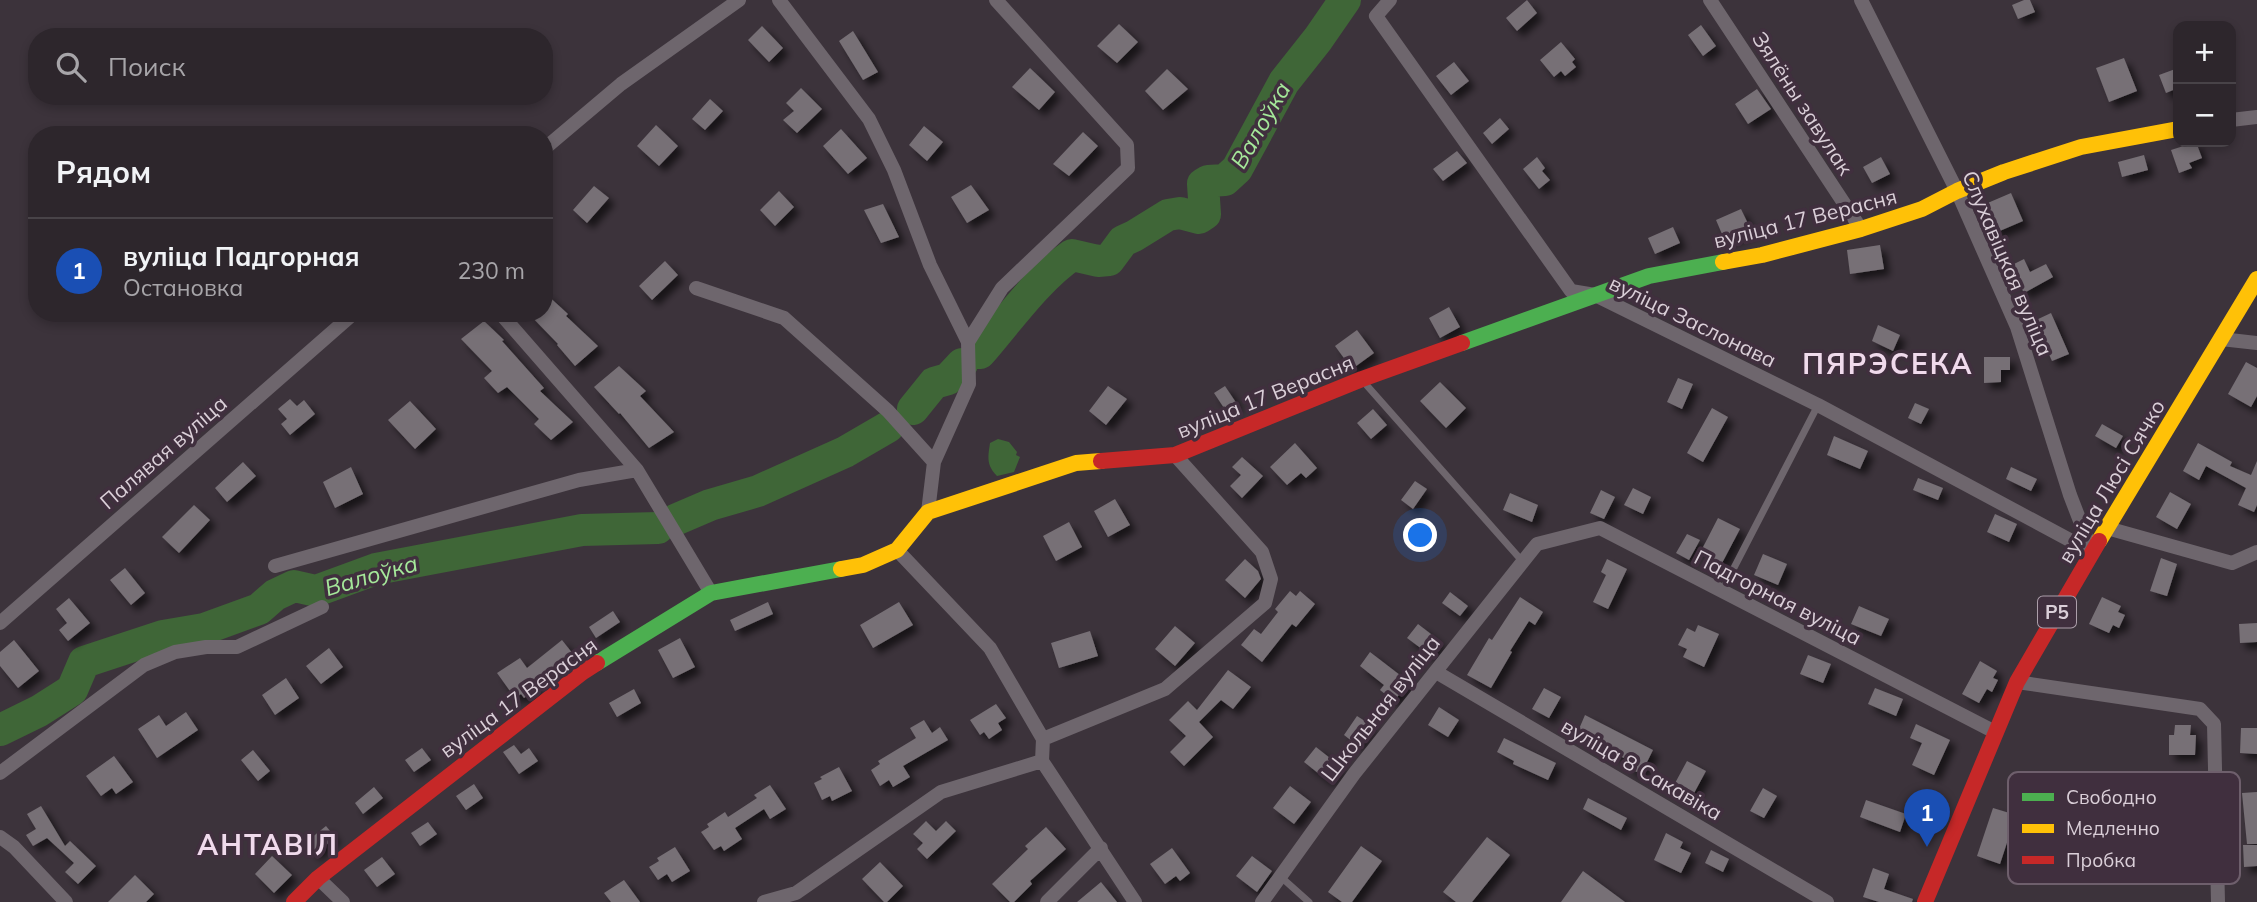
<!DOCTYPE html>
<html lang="ru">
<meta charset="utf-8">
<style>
:root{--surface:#2d262c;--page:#393238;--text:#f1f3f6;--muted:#a7a5a9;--line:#484348;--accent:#ea580c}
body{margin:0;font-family:Mulish,sans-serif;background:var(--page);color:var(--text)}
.controls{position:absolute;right:21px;top:21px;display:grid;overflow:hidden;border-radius:14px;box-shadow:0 4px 10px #0003}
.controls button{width:63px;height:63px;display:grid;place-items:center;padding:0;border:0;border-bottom:2px solid var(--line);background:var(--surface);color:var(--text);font:35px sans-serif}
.you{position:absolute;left:1421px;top:536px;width:24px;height:24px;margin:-18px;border:5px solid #fff;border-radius:50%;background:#1a73e8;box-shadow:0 0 0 10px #1a73e833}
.badge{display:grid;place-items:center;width:46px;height:46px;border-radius:50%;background:var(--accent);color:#fff;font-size:23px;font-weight:700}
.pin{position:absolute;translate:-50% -58px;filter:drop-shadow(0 2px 4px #0008)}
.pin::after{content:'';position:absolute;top:37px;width:24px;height:21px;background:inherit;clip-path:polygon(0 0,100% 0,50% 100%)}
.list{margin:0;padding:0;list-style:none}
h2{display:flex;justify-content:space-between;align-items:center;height:91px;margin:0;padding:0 28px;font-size:30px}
h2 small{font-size:23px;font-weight:400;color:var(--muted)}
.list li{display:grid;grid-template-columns:46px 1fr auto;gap:21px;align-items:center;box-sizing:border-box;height:105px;padding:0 28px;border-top:2px solid var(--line)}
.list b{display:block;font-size:26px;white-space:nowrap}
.list p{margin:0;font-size:23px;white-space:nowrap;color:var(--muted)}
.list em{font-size:23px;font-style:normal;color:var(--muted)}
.icon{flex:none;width:38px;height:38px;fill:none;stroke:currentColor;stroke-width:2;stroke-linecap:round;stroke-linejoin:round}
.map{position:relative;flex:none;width:2257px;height:902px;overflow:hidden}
.search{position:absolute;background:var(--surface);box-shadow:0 4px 10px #0003;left:28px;top:28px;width:525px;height:77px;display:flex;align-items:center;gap:18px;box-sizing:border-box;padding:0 24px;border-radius:28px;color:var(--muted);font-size:26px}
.panel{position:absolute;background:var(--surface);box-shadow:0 4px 10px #0003;left:28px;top:126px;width:525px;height:196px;border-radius:28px}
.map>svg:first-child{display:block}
.water{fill:#3f6637}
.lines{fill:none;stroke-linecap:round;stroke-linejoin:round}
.river{stroke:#3f6637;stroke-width:32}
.building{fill:#777076;filter:url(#shadow)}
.lane{stroke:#6e666d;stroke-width:7}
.street{stroke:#6e666d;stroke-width:14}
.fast{stroke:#4caf50;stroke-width:16}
.slow{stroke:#ffc107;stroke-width:16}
.jam{stroke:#c62828;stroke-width:16}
.labels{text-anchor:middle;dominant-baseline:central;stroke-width:7;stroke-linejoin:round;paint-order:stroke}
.shield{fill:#402f3e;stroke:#ac9faa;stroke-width:2}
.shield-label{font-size:19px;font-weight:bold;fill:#dacfd8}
.street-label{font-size:21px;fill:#dacfd8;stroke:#402f3e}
.water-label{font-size:23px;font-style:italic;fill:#a5e89a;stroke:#402f3e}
.district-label{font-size:28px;font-weight:bold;letter-spacing:2px;fill:#f0daec;stroke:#402f3e}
.key{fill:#402f3e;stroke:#6e5f6c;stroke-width:2}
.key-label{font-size:19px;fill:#dacfd8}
</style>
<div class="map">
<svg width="2257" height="902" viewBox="0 0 2257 902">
<defs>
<filter id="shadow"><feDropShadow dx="6" dy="6" stdDeviation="3.5" flood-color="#0009"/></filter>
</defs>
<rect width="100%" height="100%" fill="#3c333b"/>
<path class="water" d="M998,439l11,3 8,10 -1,3 4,2 -6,15 -17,4c-11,-11 -9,-19 -7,-33z"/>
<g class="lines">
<path class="river" d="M980,353c28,-32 57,-74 92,-98l26,6 11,-1 14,-19 11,-5 34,-21 12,-2 19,5 6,-4 -2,-30 5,-3 17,-1 12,-11 47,-87 34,-43 27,-39
M913,409l21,-26 14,-4 14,-15
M675,520l35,-15 48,-14 87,-39 43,-25
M0,730l39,-19 33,-21 12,-28 79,-26 41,-7 55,-20 16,-14 19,-9 22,5 60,-22 206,-39 76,-2"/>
</g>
<path class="building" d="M1527,0l10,13 -20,18 -11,-13z
M2024,0h6l5,12 -17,7 -6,-14z
M1119,24l19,18 -21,21 -20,-17z
M1701,25l15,21 -13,10 -15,-21z
M762,26l21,22 -14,14 -21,-22z
M853,31l25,41 -15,8 -24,-39z
M1561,42l14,17 -3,3 4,5 -11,9 -4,-5 -7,6 -14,-17z
M2124,58l13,33 -28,11 -13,-34z
M1454,62l15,19 -18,14 -15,-19z
M1030,68l25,24 -16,18 -27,-23z
M2178,68v20l-12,5 -7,-18z
M1167,69l21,20 -25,21 -18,-19z
M801,88l21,21 -25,24 -14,-13 11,-9 -8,-8z
M1757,89l14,20 -23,15 -13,-20z
M710,99l13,12 -18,19 -13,-11z
M1500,118l9,11 -17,15 -9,-11z
M656,125l22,21 -19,20 -22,-20z
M924,126l19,16 -16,19 -18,-16z
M841,129l26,29 -19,16 -25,-28z
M1083,132l15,14 -29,30 -16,-12z
M2196,142l6,16 -13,5 3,5 -13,5 -8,-23z
M1457,151l10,12 -24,18 -10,-12z
M2144,155l4,15 -26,7 -4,-15z
M1537,157l8,11 -3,3 8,9 -11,9 -16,-20z
M1881,157l9,17 -18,9 -9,-16z
M971,185l18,25 -22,13 -16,-26z
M594,186l15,12 -22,25 -14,-13z
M779,191l15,16 -19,19 -15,-16z
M2011,193l12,28 -28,12 -12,-28z
M883,204l16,33 -18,6 -17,-33z
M1741,209l10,21 -26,11 -9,-21z
M1673,227l7,16 -25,11 -7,-16z
M1880,245l4,24 -34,5 -3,-24z
M2024,259l6,13 16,-8 7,13 -29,16 -14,-27z
M665,261l13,14 -26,25 -13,-14z
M544,292l24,22 -2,2 32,30 -23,20 -18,-21 1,-1 -30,-31h16z
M1449,307l11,20 -20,11 -11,-20z
M2051,313l18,41 -17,7 -18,-40z
M484,321l20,19 -2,1 42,47 -4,3 33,31 -22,18 -17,-16 5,-5 -32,-32 -9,6 -14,-15 8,-7 -31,-32z
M1878,325l22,10 -7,16 -21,-10z
M1357,330l17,23 -22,16 -17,-23z
M1984,357h26v13h-9v12l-17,1z
M2246,362l11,6v28l-6,11 -23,-13z
M619,366l27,25 -6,5 34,36 -25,16 -29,-35 -1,1 -25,-27z
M1678,378l15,6 -11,25 -15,-7z
M1440,382l26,26 -20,20 -26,-27z
M1108,386l19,13 -21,26 -17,-14z
M1225,386l12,18 -11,7 -12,-18z
M290,399l7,7 7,-6 11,14 -25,21 -9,-11 6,-5 -9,-10z
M410,401l26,28 -21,20 -27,-29z
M1915,403l14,6 -8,15 -13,-6z
M1712,408l16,9 -25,45 -16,-9z
M1373,409l14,16 -16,14 -14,-16z
M2102,424l21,12 -7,12 -21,-12z
M1834,436l34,15 -8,18 -33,-14z
M1295,443l22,25 -11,10 -5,-5 -14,12 -17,-18z
M2198,443l34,19 -2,4 21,9 6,-14v44l-3,7 -16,-7 8,-17 -40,-22 -7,14 -16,-9z
M1242,457l21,19 -21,22 -12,-12 11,-11 -9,-8z
M243,462l13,14 -29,26 -12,-14z
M351,467l12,27 -28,14 -12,-26z
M2011,467l26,12 -6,12 -25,-12z
M1918,478l25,10 -5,12 -25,-10z
M1415,481l12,8 -14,20 -12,-9z
M1633,488l18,9 -8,17 -19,-9z
M1601,490l14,7 -11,22 -14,-6z
M2170,492l21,12 -14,25 -21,-12z
M1510,493l28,12 -6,17 -29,-12z
M1115,499l15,26 -22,12 -14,-26z
M194,505l16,15 -31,33 -17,-16z
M1995,514l22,10 -8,18 -22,-10z
M1718,518l22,11 -19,36 -21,-12z
M1069,522l13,25 -26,14 -13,-25z
M1687,534l13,6 -11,20 -13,-7z
M1763,554l24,10 -9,21 -24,-10z
M2161,558l16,6 -10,32 -17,-5z
M1245,559l13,12 3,8 -16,19 -20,-18z
M1607,559l20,10 -19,40 -15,-7 13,-27 -5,-3z
M125,568l20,25 -14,12 -21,-25z
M1290,591l6,5 4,-5 15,13 -19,23 -4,-3 -30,38 -21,-17 13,-16 7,5 17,-22 -3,-3z
M1450,592l18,14 -8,10 -18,-13z
M1520,597l23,15 -8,13 -6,-4 -19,30 2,1 -21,36 -24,-13 22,-37 3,2z
M2102,597l19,9 -3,6 7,3 -6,13 -6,-3 -4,8 -20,-9z
M69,598l21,25 -22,18 -9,-11 8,-7 -11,-14z
M768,602l5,12 -38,17 -5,-11z
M899,602l14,23 -40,23 -13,-23z
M1859,606l30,13 -8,17 -30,-12z
M613,611l7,11 -24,16 -7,-11z
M2257,623v19l-17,1 -1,-19z
M1418,624l22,17 -10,14 -23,-17z
M1698,625l21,9 -15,33 -21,-10 4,-8 -9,-4 9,-17 8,4z
M1175,626l20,17 -20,23 -20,-17z
M1090,631l8,25 -39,12 -8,-25z
M680,638l15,29 -22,11 -15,-28z
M14,640l25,31 -21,17 -18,-22v-14z
M562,640l11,14 -41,32 3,4 -11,8 -3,-4 -6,4 -18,-25 23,-15 7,10z
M329,648l14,19 -22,17 -15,-18z
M1370,652l39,30 -15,19 -14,-11 4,-5 -24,-19z
M1808,655l23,9 -8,19 -23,-9z
M1980,661l17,10 -4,7 5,2 -6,12 -5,-3 -8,14 -17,-9z
M1228,670l23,17 -18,22 -12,-9 -22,22 14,15 -29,29 -14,-14 16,-16 -17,-16 19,-19 9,9z
M286,678l13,20 -24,17 -13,-20z
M1544,688l17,9 -12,21 -17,-9z
M1875,688l28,11 -7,17 -28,-12z
M634,689l7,14 -24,14 -8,-14z
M996,704l10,14 -8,5 4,7 -13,9 -5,-7 -4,3 -10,-15z
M1439,707l20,13 -11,17 -20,-12z
M186,712l12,18 -41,28 -19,-29 21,-14 7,11z
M1585,715l68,35 -12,24 -14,-7 3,-6 -39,-19 3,-6 -15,-7z
M1357,716l14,9 -14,20 -13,-10z
M924,720l8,13 8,-6 8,13 -45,26 7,11 -17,10 -4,-7 -9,6 -9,-16 9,-6 -2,-3 38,-23 -6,-10z
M1916,724l34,16 -16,35 -22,-10 10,-22 -12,-5z
M2175,725h16l-1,10h6l-1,20h-26v-20h5z
M2241,728h16v26l-17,-1z
M1504,738l52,25 -8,17 -35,-16 1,-3 -17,-9z
M514,745l7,9 8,-6 9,13 -19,13 -16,-22z
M1316,747l24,19 -12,15 -24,-19z
M422,748l9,12 -17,12 -9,-12z
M253,750l17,21 -12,10 -17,-21z
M114,756l19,26 -17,12 -4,-6 -11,8 -15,-20z
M1687,761l19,10 -13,24 -19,-10z
M839,767l13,24 -20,10 -2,-5 -8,4 -8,-17 8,-4 -2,-2z
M474,784l9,14 -17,12 -10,-14z
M770,785l16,24 -16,10 -6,-10 -29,19 7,11 -18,12 -3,-5 -7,4 -13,-18 8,-5 -2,-3 18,-12 3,5 29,-19 -3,-3z
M1290,786l21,16 -17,22 -21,-16z
M374,787l9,11 -20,16 -8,-11z
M1763,788l14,8 -13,22 -14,-7z
M2257,792v52h-10l-5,-51z
M1588,798l39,20 -6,12 -38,-21z
M1866,800l40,14 -6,18 -40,-15z
M41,806l24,40 5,-5 26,25 -18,18 -13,-12 9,-9 -27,-25 -14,8 -7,-11 10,-6 -9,-15z
M1993,808l23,7 -16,49 -23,-8z
M926,821l10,10 10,-10 10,10 -29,28 -10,-10 6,-6 -10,-9z
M428,822l9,12 -17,12 -9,-13z
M326,826l9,11 -20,18 -10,-12z
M1046,827l20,22 -36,32 2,3 -18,18h-4l-18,-18 36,-35 -3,-3z
M1666,833l17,9 -3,6 11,5 -10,20 -27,-13z
M1487,837l23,18 -38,47h-16l-13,-10z
M2243,845h14v21l-13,1z
M1361,846l21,15 -30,41h-10l-14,-10z
M675,847l15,24 -18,11 -5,-8 -9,6 -9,-13 10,-6 -2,-3z
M1172,848l18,25 -10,8 -4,-5 -11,8 -15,-20z
M1711,850l18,9 -6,13 -18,-9z
M272,856l20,19 -18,18 -19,-19z
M1252,856l20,15 -15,21 -21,-16z
M382,857l13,17 -18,13 -13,-17z
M880,862l23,24 -16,16h-3l-22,-23z
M1873,868l16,6 -5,15 29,10 -1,3h-33l-16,-5z
M1583,871l42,31h-64z
M135,875l19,19 -8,8h-38z
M624,880l16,22h-29l-7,-9z
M1101,882l16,20h-40z"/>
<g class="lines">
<path class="lane" d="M1362,380l161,182
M1722,591l96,-186
M1281,877l28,25"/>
<path class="street" d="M779,0l90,119 25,51 36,95 38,77 1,42 -35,78 -6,50
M1390,0l-14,16 195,275 24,4 223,110 274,147
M1710,0l151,229
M1861,0l96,191 60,136 53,168 22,57
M2231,120l26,-3
M544,149l77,-65 118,-84
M696,288l88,30 104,93 46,51
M500,313l137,157 74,123
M2221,339l36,4
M968,342l34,-54 126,-120 -1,-23 -131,-145
M2107,528l125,35 25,-11
M897,550l93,98 53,91 -1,22 93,141
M275,566l304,-86 58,-10
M0,623l354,-310
M1436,672l391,230
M2017,682l183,27 14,15 4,178
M1043,739l122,-50 100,-86 6,-24 -9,-27 -87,-97
M0,773l144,-108 31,-13 31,-5h31l85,-40
M0,837l14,10 52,55
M318,878l25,24
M764,902l32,-9 145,-101 101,-31
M1047,902l54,-54
M1262,902l92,-128 183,-230 63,-16 395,204"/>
<path class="fast" d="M1462,343l187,-67 74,-14
M597,663l114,-70 130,-24"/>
<path class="slow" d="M1723,262l39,-7 99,-26 61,-20 35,-18 47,-19 77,-25 97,-18
M2099,541l158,-262
M841,569l22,-4 34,-15 31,-38 148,-49 25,-2"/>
<path class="jam" d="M1101,461l74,-6 187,-76 100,-36
M294,902l24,-24 265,-206 14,-9
M1925,902l92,-220 82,-141"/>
</g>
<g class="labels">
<rect class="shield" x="2038" y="596.5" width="38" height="31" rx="5"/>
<g class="shield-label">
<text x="2057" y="612">Р5</text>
</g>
<g class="street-label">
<text transform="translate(1803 103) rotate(57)">Зялёны завулак</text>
<text transform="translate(1805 218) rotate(-14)">вуліца 17 Верасня</text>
<text transform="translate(2008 263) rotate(67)">Слухавіцкая вуліца</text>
<text transform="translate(1693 321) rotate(26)">вуліца Заслонава</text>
<text transform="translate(1265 396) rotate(-22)">вуліца 17 Верасня</text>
<text transform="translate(163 452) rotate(-41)">Палявая вуліца</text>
<text transform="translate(2111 481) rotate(-59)">вуліца Люсі Сячко</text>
<text transform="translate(1778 597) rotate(27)">Падгорная вуліца</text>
<text transform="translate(518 697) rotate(-36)">вуліца 17 Верасня</text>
<text transform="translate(1380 708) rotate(-52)">Школьная вуліца</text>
<text transform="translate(1642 769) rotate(30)">вуліца 8 Сакавіка</text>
</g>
<g class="water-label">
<text transform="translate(1260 125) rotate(-60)">Валоўка</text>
<text transform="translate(371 575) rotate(-16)">Валоўка</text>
</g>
<g class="district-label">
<text x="1888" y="363">ПЯРЭСЕКА</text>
<text x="268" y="844">АНТАВІЛ</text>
</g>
</g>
<rect x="2008" y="772" width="232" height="112" rx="10" class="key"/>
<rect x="2022" y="793" width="32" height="8" fill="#4caf50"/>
<rect x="2022" y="824" width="32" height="9" fill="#ffc107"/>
<rect x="2022" y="856" width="32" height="8" fill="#c62828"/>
<g class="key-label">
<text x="2066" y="804">Свободно</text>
<text x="2066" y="835">Медленно</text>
<text x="2066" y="867">Пробка</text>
</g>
</svg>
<div class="controls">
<button>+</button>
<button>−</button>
</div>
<div class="you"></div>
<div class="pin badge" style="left:1927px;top:847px;background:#1a4fb4">1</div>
<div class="search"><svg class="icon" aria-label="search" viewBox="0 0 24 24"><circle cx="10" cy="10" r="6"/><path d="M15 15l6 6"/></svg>Поиск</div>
<section class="panel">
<h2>Рядом<small></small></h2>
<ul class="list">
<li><span class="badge" style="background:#1a4fb4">1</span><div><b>вуліца Падгорная</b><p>Остановка</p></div><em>230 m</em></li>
</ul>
</section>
</div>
